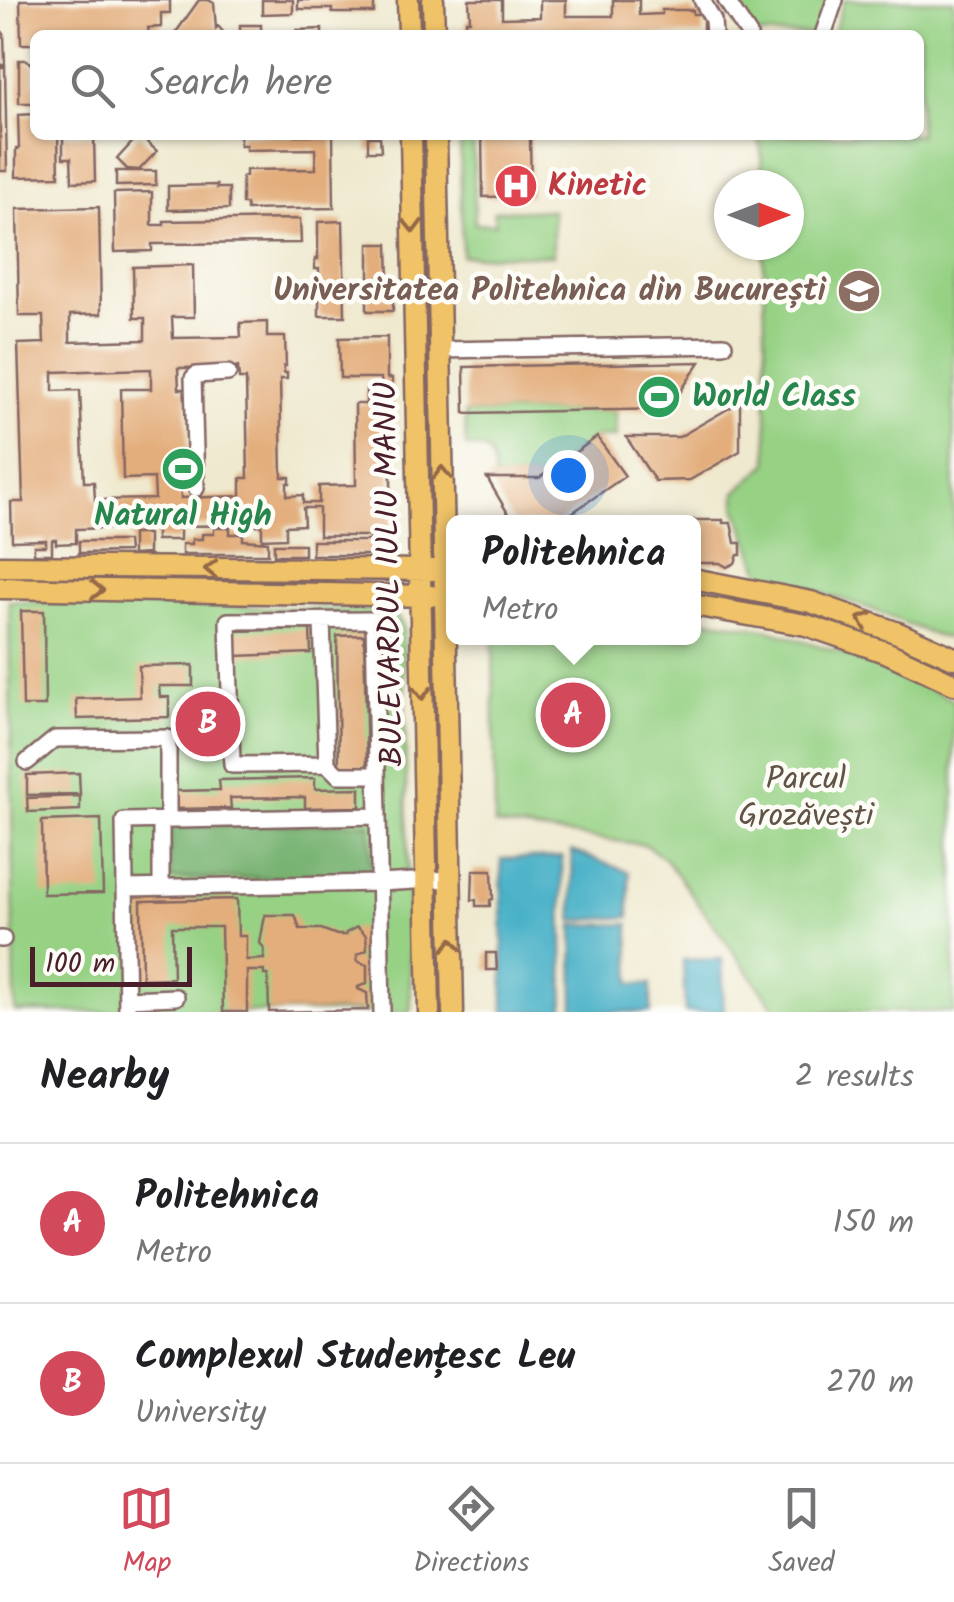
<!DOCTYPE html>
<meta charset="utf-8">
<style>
:root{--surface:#fff;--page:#f2f2f2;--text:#202124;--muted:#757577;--line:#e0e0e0;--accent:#d1495b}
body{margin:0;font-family:Kalam,sans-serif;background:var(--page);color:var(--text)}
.compass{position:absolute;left:714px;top:170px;width:90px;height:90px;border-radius:50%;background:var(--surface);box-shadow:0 2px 8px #0004;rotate:90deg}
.scale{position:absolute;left:30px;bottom:25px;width:162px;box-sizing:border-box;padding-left:10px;border:5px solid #4a1f2b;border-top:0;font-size:28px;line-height:35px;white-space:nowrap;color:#4a1f2b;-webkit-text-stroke:8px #fdfcf7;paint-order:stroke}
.you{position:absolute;left:568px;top:475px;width:35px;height:35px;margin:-25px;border:8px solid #fff;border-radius:50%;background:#1a73e8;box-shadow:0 0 0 15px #1a73e833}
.badge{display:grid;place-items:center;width:65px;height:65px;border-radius:50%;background:var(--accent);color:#fff;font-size:32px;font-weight:700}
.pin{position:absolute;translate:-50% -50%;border:5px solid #fff;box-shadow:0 2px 10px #0006}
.popup{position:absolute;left:446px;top:515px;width:255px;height:130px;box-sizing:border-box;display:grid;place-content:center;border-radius:15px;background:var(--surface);filter:drop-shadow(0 2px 8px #0005);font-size:32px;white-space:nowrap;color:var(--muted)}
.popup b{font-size:38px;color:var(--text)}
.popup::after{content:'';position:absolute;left:50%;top:100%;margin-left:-20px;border:20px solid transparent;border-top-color:var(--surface)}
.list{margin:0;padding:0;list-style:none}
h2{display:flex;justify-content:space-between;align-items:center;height:130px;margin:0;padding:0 40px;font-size:42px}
h2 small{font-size:32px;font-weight:400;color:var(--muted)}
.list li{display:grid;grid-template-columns:65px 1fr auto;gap:30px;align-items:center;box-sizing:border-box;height:160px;padding:0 40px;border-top:2px solid var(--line)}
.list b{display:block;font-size:38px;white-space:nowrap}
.list p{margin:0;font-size:32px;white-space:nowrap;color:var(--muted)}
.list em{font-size:32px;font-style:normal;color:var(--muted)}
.icon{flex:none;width:55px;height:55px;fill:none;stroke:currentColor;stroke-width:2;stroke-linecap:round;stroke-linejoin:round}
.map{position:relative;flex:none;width:954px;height:1012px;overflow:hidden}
.search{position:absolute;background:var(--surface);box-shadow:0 2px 8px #0004;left:30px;right:30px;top:30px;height:110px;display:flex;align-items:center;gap:25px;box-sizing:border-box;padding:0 35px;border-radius:15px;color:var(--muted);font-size:38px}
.sheet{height:450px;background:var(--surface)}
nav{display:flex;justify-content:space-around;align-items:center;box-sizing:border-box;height:140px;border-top:2px solid var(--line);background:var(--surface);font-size:28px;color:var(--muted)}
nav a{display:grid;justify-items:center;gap:5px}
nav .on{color:var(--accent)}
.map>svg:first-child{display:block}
.green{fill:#96d184;stroke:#707858;stroke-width:2.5}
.forest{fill:#78b372;stroke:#61694e;stroke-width:2.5}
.water{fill:#49b1c7;stroke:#4a6879;stroke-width:2.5}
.building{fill:#e3ad7b;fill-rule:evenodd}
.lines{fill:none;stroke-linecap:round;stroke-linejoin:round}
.minor-casing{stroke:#846664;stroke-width:20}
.major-casing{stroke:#846664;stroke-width:25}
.minor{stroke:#fff;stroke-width:15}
.major{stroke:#f0c369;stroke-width:20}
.oneway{stroke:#956947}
.labels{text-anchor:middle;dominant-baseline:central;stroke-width:9;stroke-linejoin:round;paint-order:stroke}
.health-label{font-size:32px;font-weight:bold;fill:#be3a42;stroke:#fdfcf7;text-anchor:start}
.education-label{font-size:32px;font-weight:bold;fill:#785e54;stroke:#fdfcf7;text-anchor:end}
.leisure-label{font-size:32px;font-weight:bold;fill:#27864d;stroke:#fdfcf7;text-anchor:start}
.street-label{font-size:32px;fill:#4a1f2b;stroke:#fdfcf7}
.park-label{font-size:32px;fill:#615446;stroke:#fdfcf7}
</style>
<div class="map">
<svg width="954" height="1012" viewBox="0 0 954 1012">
<rect width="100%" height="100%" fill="#fdfcf7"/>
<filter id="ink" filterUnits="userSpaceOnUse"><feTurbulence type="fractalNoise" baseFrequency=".01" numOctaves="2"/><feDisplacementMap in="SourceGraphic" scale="20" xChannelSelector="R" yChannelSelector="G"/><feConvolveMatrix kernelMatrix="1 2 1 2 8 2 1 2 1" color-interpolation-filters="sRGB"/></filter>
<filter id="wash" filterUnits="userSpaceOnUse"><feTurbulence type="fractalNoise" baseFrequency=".0048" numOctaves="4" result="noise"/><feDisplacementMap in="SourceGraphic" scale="40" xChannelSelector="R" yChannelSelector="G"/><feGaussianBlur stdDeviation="2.25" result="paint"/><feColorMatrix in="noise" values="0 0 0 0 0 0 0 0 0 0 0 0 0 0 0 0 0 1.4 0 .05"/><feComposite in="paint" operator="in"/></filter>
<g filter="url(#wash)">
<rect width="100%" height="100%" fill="#efe9cf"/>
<path class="green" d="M733,0h97l-11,35h-63z
M844,0h110v639l-18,-3 -65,-27 -110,-36 -25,-66v-15l32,-29 -5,-218h26v-60h-27l-1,-37 -5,-13h163v-100h-86z
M417,135h13v174l-5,1 -5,-4z
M460,135h13l2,89h20l-1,-13 59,-1v45l-91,1z
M424,325h6l9,210 -14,1z
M615,410l1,27h-19l-58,41h-45c0,-22 -4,-32 -28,-31l-1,-34z
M9,601l375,9 12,5 7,11 8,386h-396z
M693,618l73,11 112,35 76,36v312h-176l-112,-152 -20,-15 -151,-20 -2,-187h200z
M429,627h6l6,239 -3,3 -3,-2z
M439,892l3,2 2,118h-6l-2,-118z"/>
<path class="forest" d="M370,823l1,53 -201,3 -1,-52z"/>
<path class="water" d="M572,851l57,21v45l-56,4z
M562,857l2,155h-60l-3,-153z
M629,924l2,60h20v28h-77l-1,-87z
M722,959l2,53h-39l-2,-52z"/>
<g id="blocks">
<path class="building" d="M20,0h150v13h-9v14l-13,1 1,7h-114v9h-14z
M199,0h9l6,3 2,25 2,-2 8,9h-52z
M262,0h31v13l-31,1z
M298,0h76v13h-42v-4h-34z
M469,0h33v18l38,-1v-17h26v16h47v-16h26v15l23,-1v-4h31v4h10v21h-237v-15h4z
M240,25h21v10h-21z
M0,29l4,5 1,31h-5z
M322,29v6h-25v-5z
M19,60h8l6,6 2,37h-16z
M0,67h5l2,104h-7z
M35,114v21h23l1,41 -43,1v-28h3l-1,-34z
M63,135h31l1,46 -23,1 -1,-24h-8z
M139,135l18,16 -18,19 -12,-1 -10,-10z
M240,135h93l1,73 -87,2 -1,-6h-4v-27l4,-1v-6l70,-1 -1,-20 -69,1v-5h-6z
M482,135h48l1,61 -48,1z
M368,137h12l1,14h-13z
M116,171h40v14l-40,1z
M217,185v3h12v21l-61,1v-24z
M152,192v33h12v-4l136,-2 1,24 -149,1v7l-37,1 -1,-59z
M99,207l2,107 -31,1v27l75,-2v-22h-11l-1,-51 60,-2 1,52h-22l1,21 68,-1 -1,-14 27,-1v15h18l1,29h-2v7h3v6h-7l2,98h8v6h-3v13l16,-1v8h16v-17l37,-1 -1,-81h11v-14h16l-1,-12h-41l-1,-40 48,-1v41h5v26h-7v16h5l2,121 -9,12 -8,2h-63v-14h57l1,-5h-51v-28h-16l1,17 -18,1v12l-24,1v-14l-82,1v14h-24v-13l-80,2v14l-20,1v-4h-4v14h-18v-8h12v-6l-34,1 -1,-39h12l-5,-158 26,-1 -1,-27h-24l-2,-107zM238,367l1,12h7l2,99h-7v18l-60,2 -1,-22h9l-3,-87h-7l-1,-21zM151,369v20h-30l2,90 31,-1 1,21 -60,1 -1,-18h-10l-4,-92 -27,1v-19z
M343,221l2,95h-26v-47h-4v-10h3v-37z
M369,244h19l1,41h-20z
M367,296h26v15h-26z
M700,362l-31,47 -204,4 -1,-46z
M740,402v49l-50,29 -35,1 -29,-44h53z
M597,437l28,39 -66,46h-46l-26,-44h52z
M693,520h30v3h8l4,20h6v12h-3l-3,8 -8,4 -7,-4h-23v-6h-4z
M214,528h16v6h13v6l25,2v12h-86v-10h10v-5h10v-5h12z
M132,534h16v20l-16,1z
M79,541h48l1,11 -49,1z
M274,544h30v11h-30z
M21,611h23l1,95h-22z
M310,629l1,24 -75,3 -1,-25z
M364,635l3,132 -28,1 -2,-132z
M193,665v21h-34l1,11h9v20l-92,2 -1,-20 64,-2 -1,-31z
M79,773l1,21 -53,1v-20z
M315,778v11l45,-1v19l-55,1v-11l-75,1 1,10 -58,1v-18l47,-1 -1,-10z
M80,796v14l-52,2 -1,-14z
M101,819l2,74 -60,1 -1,-73z
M473,870h19l1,29 -3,1v6h-14v-6h-4z
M237,899l1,37h8v24l18,-1v-10l-4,-6 5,-28h30l5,14h21l16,6h9v-2l11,-6 9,8 1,15 -10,5v6l10,4v18l-9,4v2l9,4 1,17 -99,2 -1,-37h-4v-4h-17v41h-24l-2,-85h-49l1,51 -31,1 -1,-78z
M486,953h10l1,17h-11z"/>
</g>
</g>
<g filter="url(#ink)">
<use href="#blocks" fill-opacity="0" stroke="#846664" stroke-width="2.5"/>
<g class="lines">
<g class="minor-casing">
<path id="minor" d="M702,0l11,20 1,15
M726,0l23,35
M823,35l12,-35
M440,350l284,-5
M196,488l-3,-110 3,-3 32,-2
M322,621l5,143
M27,762l28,-23 113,-1v82
M377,775h-39l-11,-11 -95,1 -4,-144 146,-1 4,196
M161,887v-66
M125,888l254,-5 71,-4
M0,939h3
M127,999l49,-2
M127,1012l-3,-191 254,-5 4,196"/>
</g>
<g class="major-casing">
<path id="major" d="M408,0l1,35
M433,0l1,35
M411,135l18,877
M436,135l17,877
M0,566l433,4
M693,579l118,23 87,31 56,25
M0,588l431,8
M693,605l113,20 82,28 66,31"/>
</g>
<use href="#minor" class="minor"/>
<use href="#major" class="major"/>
</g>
<defs><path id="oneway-chevron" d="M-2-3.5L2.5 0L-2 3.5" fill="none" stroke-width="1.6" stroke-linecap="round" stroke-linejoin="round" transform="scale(2.5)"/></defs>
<g class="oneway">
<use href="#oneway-chevron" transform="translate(413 226) rotate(89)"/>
<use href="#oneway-chevron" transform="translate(442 473) rotate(-91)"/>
<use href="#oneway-chevron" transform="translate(211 569) rotate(-179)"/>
<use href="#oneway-chevron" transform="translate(97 590) rotate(1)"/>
<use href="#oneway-chevron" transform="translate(864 620) rotate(-160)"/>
<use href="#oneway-chevron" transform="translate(422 693) rotate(89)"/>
<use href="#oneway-chevron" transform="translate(452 945) rotate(-91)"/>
</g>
</g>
<defs>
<g id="hospital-disc" transform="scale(2.25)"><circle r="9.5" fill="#e0444e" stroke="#fdfcf7"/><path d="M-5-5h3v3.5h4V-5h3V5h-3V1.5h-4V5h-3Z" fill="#fff"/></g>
<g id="university-disc" transform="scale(2.25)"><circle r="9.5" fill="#8d6e63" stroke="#fdfcf7"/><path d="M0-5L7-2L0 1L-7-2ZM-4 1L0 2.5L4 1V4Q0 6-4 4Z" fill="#fff"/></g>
<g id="stadium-disc" transform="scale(2.25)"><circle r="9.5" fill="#2e9e5b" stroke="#fdfcf7"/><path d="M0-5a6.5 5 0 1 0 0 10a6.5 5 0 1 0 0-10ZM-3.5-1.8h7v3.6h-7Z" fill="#fff"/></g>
</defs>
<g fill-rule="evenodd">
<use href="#hospital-disc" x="516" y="186"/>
<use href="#university-disc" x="859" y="291"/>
<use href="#stadium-disc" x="659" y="397"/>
<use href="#stadium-disc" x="183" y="469"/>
</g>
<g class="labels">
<g class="health-label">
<text x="548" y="186">Kinetic</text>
</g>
<g class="education-label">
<text x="826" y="291">Universitatea Politehnica din București</text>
</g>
<g class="leisure-label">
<text x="692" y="397">World Class</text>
<text x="183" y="516" text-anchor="middle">Natural High</text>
</g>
<g class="street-label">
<text transform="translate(390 574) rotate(-91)">BULEVARDUL IULIU MANIU</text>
</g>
<g class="park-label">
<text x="806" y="779">Parcul<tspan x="806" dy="37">Grozăvești</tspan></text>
</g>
</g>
</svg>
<svg class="compass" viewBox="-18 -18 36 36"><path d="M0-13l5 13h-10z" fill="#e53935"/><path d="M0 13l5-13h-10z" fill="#757577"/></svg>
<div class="scale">100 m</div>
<div class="you"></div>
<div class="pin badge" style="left:573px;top:715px">A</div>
<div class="popup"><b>Politehnica</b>Metro</div>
<div class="pin badge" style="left:208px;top:724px">B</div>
<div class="search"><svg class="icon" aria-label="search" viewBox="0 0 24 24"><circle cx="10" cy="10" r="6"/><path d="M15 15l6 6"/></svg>Search here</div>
</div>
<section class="sheet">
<h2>Nearby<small>2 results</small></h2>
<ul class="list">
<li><span class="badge">A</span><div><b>Politehnica</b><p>Metro</p></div><em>150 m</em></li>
<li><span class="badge">B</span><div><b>Complexul Studențesc Leu</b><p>University</p></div><em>270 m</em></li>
</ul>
</section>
<nav>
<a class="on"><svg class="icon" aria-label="map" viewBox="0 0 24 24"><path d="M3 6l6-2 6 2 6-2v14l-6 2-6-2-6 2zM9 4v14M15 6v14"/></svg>Map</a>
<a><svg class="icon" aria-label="directions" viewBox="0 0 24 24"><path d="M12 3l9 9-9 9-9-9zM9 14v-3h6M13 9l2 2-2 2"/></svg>Directions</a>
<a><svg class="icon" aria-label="saved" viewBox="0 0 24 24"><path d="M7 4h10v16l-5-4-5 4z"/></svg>Saved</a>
</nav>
